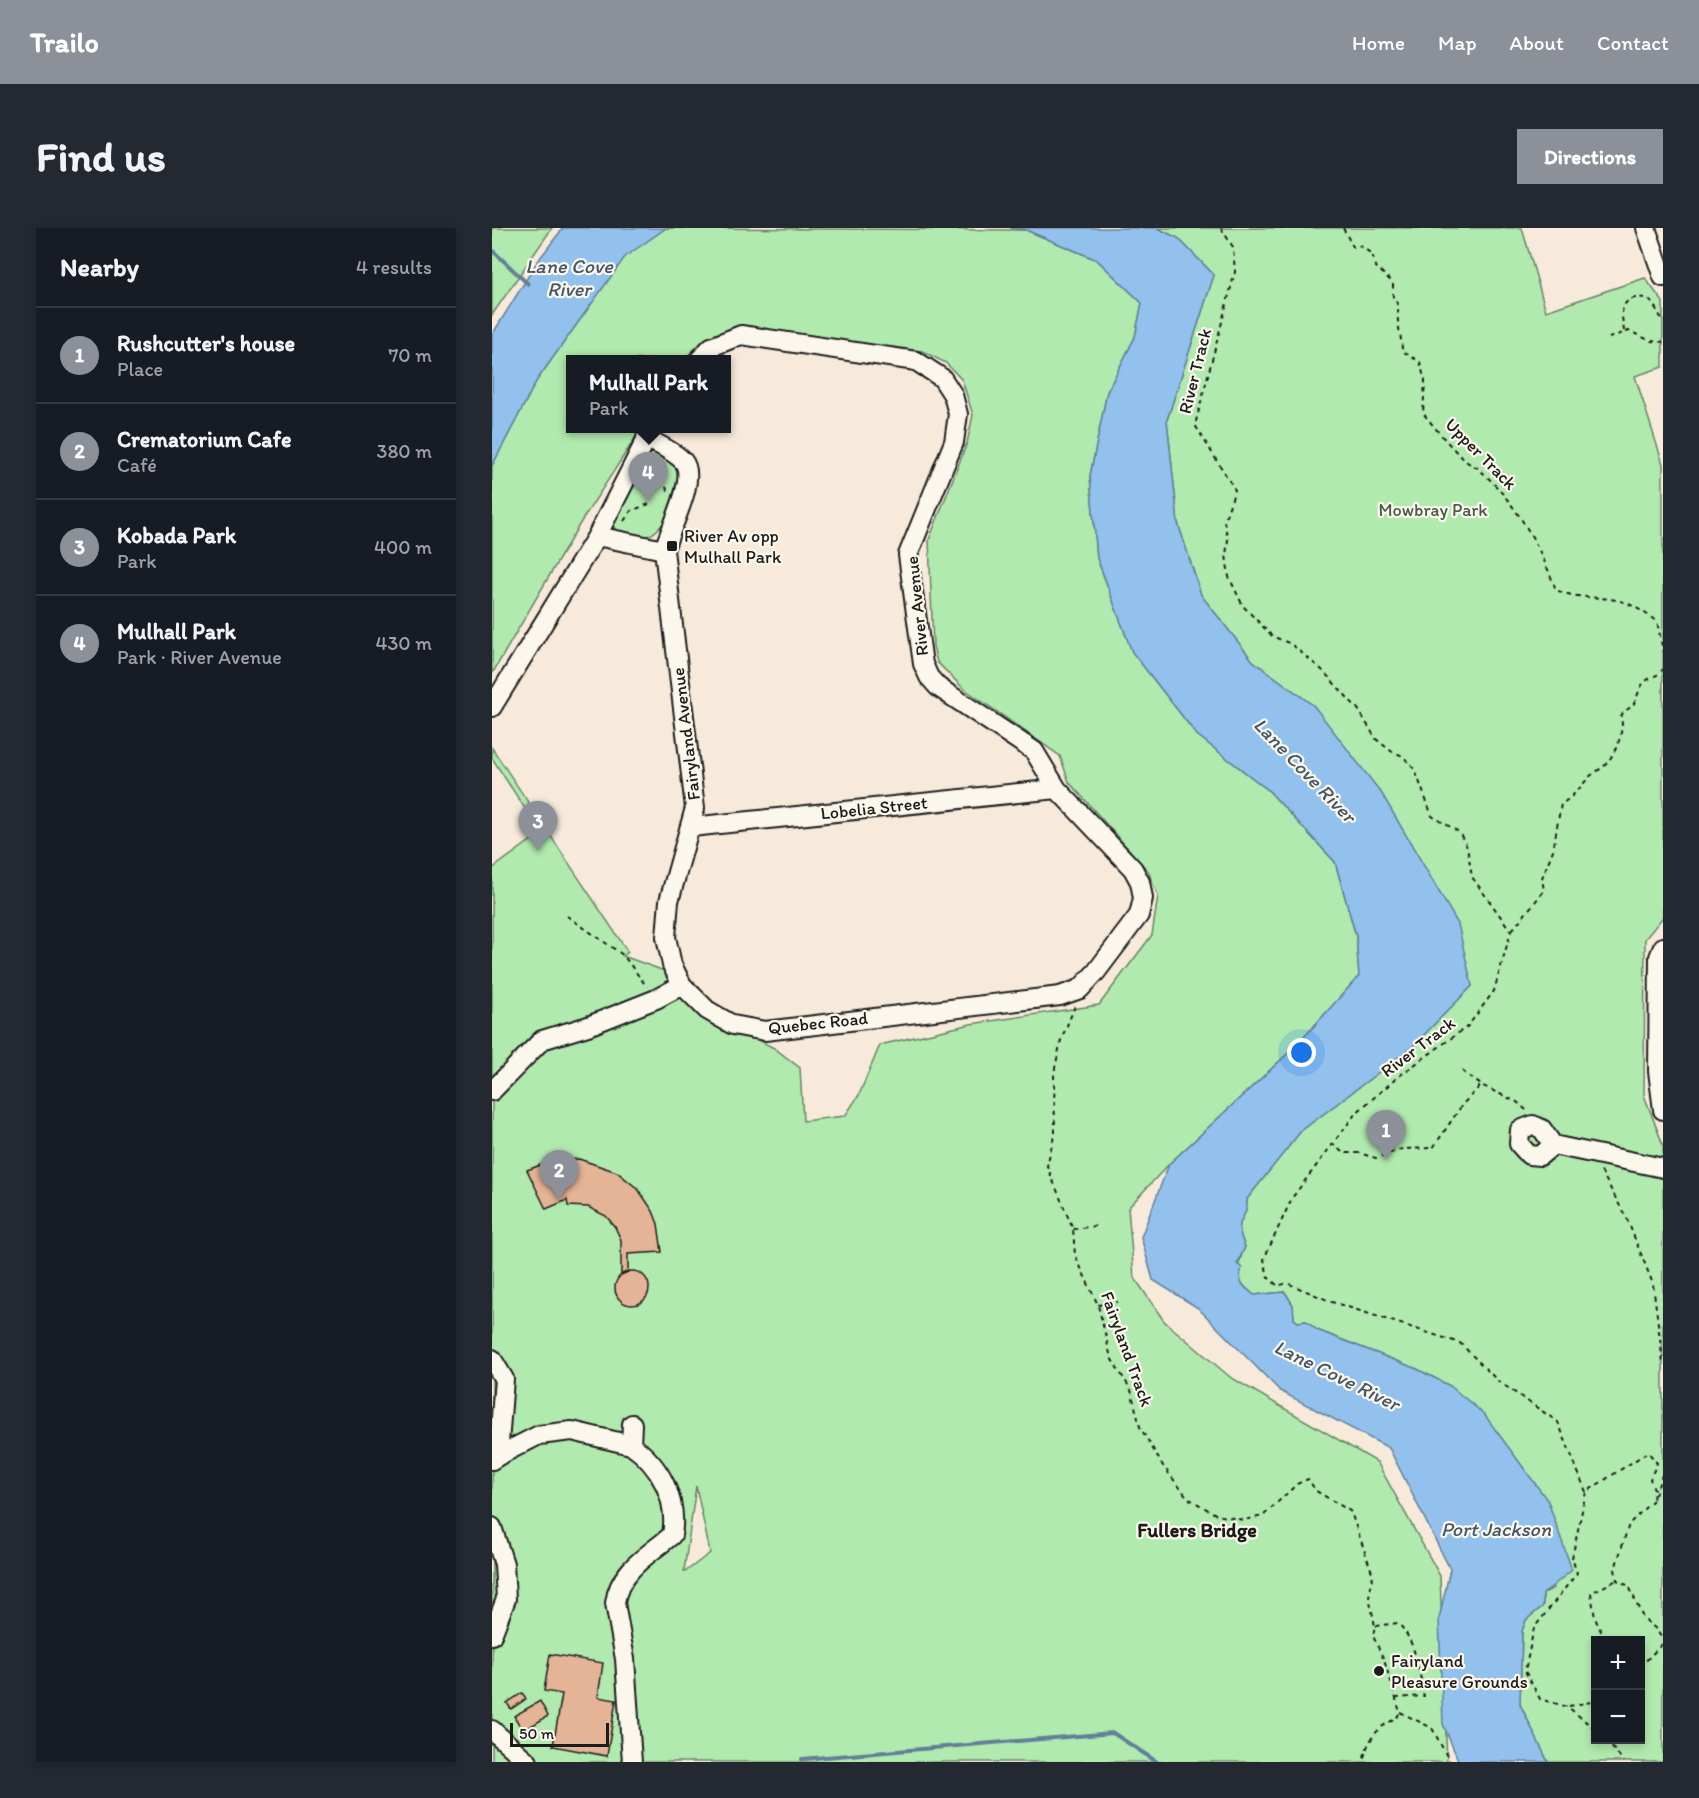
<!DOCTYPE html>
<meta charset="utf-8">
<style>
:root{--surface:#171b24;--page:#242831;--text:#f1f3f6;--muted:#9ea1a6;--line:#363941;--accent:#8c9099}
body{margin:0;font-family:Itim,sans-serif;background:var(--page);color:var(--text)}
.controls{position:absolute;right:18px;bottom:18px;display:grid;overflow:hidden;border-radius:0px;box-shadow:0 3px 9px #0003}
.controls button{width:54px;height:54px;display:grid;place-items:center;padding:0;border:0;border-bottom:2px solid var(--line);background:var(--surface);color:var(--text);font:30px sans-serif}
.scale{position:absolute;left:18px;bottom:15px;width:99px;box-sizing:border-box;padding-left:6px;border:3px solid #1c1c1c;border-top:0;font-size:16px;line-height:21px;white-space:nowrap;color:#1c1c1c;-webkit-text-stroke:4px #fbf7ec;paint-order:stroke}
.you{position:absolute;left:810px;top:825px;width:21px;height:21px;margin:-15px;border:4px solid #fff;border-radius:50%;background:#1a73e8;box-shadow:0 0 0 9px #1a73e833}
.badge{display:grid;place-items:center;width:39px;height:39px;border-radius:50%;background:var(--accent);color:#fff;font-size:20px;font-weight:700}
.pin{position:absolute;translate:-50% -50px;filter:drop-shadow(0 2px 3px #0008)}
.pin::after{content:'';position:absolute;top:32px;width:21px;height:18px;background:inherit;clip-path:polygon(0 0,100% 0,50% 100%)}
.popup{position:absolute;left:74px;top:127px;width:165px;height:78px;box-sizing:border-box;display:grid;place-content:center;border-radius:0px;background:var(--surface);filter:drop-shadow(0 2px 4px #0005);font-size:20px;white-space:nowrap;color:var(--muted)}
.popup b{font-size:22px;color:var(--text)}
.popup::after{content:'';position:absolute;left:50%;top:100%;margin-left:-12px;border:12px solid transparent;border-top-color:var(--surface)}
.list{margin:0;padding:0;list-style:none}
h2{display:flex;justify-content:space-between;align-items:center;height:78px;margin:0;padding:0 24px;font-size:26px}
h2 small{font-size:20px;font-weight:400;color:var(--muted)}
.list li{display:grid;grid-template-columns:39px 1fr auto;gap:18px;align-items:center;box-sizing:border-box;height:96px;padding:0 24px;border-top:2px solid var(--line)}
.list b{display:block;font-size:22px;white-space:nowrap}
.list p{margin:0;font-size:20px;white-space:nowrap;color:var(--muted)}
.list em{font-size:20px;font-style:normal;color:var(--muted)}
.map{position:relative;flex:none;width:1171px;height:1534px;overflow:hidden;border-radius:0px}
header{display:flex;align-items:center;gap:36px;box-sizing:border-box;height:84px;padding:0 30px;background:var(--accent);color:#fff}
header strong{font-size:28px}
nav{display:flex;gap:33px;margin-inline-start:auto;font-size:21px}
.intro{display:flex;align-items:center;justify-content:space-between;box-sizing:border-box;height:144px;padding:0 36px}
h1{margin:0;font-size:42px}
.button{padding:15px 27px;border-radius:0px;background:var(--accent);color:#fff;font-size:21px;font-weight:700}
main{display:flex;gap:36px;padding:0 36px}
aside{flex:1;background:var(--surface);border-radius:0px;box-shadow:0 3px 9px #0003}
.map>svg:first-child{display:block}
.green{fill:#b1eaae;stroke:#668365;stroke-width:1.5;fill-rule:evenodd}
.water{fill:#91c1ec;stroke:#627f99;stroke-width:1.5}
.lines{fill:none;stroke-linecap:round;stroke-linejoin:round}
.stream{stroke:#627f99;stroke-width:4}
.building{fill:#e5b496;stroke:#1c1c1c;stroke-width:1.5}
.minor-casing{stroke:#1c1c1c;stroke-width:22}
.path{stroke:#1c1c1c;stroke-width:2;stroke-dasharray:4.5 4.5;stroke-linecap:butt}
.minor{stroke:#fbf7ec;stroke-width:18}
.poi-dot{fill:#1c1c1c;stroke:#fbf7ec;stroke-width:2}
.labels{text-anchor:middle;dominant-baseline:central;stroke-width:4.5;stroke-linejoin:round;paint-order:stroke}
.street-label{font-size:18px;fill:#1c1c1c;stroke:#fbf7ec}
.park-label{font-size:18px;fill:#495a48;stroke:#fbf7ec}
.poi-label{font-size:18px;fill:#1c1c1c;stroke:#fbf7ec;text-anchor:start}
.water-label{font-size:20px;font-style:italic;fill:#455665;stroke:#fbf7ec}
.neighbourhood-label{font-size:20px;font-weight:bold;fill:#1c1c1c;stroke:#fbf7ec}
</style>
<header>
<strong>Trailo</strong>
<nav><a>Home</a><a>Map</a><a>About</a><a>Contact</a></nav>
</header>
<div class="intro"><h1>Find us</h1><a class="button">Directions</a></div>
<main>
<aside>
<h2>Nearby<small>4 results</small></h2>
<ul class="list">
<li><span class="badge">1</span><div><b>Rushcutter's house</b><p>Place</p></div><em>70 m</em></li>
<li><span class="badge">2</span><div><b>Crematorium Cafe</b><p>Café</p></div><em>380 m</em></li>
<li><span class="badge">3</span><div><b>Kobada Park</b><p>Park</p></div><em>400 m</em></li>
<li><span class="badge">4</span><div><b>Mulhall Park</b><p>Park · River Avenue</p></div><em>430 m</em></li>
</ul>
</aside>
<div class="map">
<svg width="1171" height="1534" viewBox="0 0 1171 1534">
<rect width="100%" height="100%" fill="#f7eadb"/>
<filter id="ink" filterUnits="userSpaceOnUse"><feTurbulence type="fractalNoise" baseFrequency=".0167" numOctaves="2"/><feDisplacementMap in="SourceGraphic" scale="12" xChannelSelector="R" yChannelSelector="G"/><feConvolveMatrix kernelMatrix="1 2 1 2 8 2 1 2 1" color-interpolation-filters="sRGB"/></filter>
<g filter="url(#ink)">
<path class="green" d="M0,0h60l-60,87z
M174,0l360,2 71,30 45,43 -7,34 -28,55 -17,84 7,82 35,94 65,83 71,55 67,72 21,74 3,40 -62,69 -128,119 -41,44 6,69 30,44 66,56 147,85 63,114 7,186h-955v-893l49,-36 -49,-75v-10l136,204 -5,4 47,17 42,44 62,31 26,20 3,53 42,-5 14,-21 21,-50 91,-21 128,-19 53,-70 6,-39 -10,-25 -79,-89 -9,-26 -97,-68 -26,-26 -4,-16 -4,-106 38,-97 6,-28 -11,-35 -16,-17 -24,-12 -182,-22c-19,7 -43,13 -55,30l-115,1v68l71,1 -62,96 -87,149v-208l45,-86 88,-124zM204,1258l14,67 -25,19 -1,-1z
M665,0h365l24,83 99,-33 18,24v65l-28,9 28,88v453l-18,22 -1,156 19,50v617h-115l-28,-58 2,-73 4,-11 17,-14v-12l10,-6 -103,-202 -33,-17 -100,-39 -11,-9 -8,1 -4,-3 -1,-14 -8,-13 -31,3c-20,-15 -19,-26 -9,-48 -14,-33 3,-22 2,-48l54,-68 111,-84 60,-61 -158,-280 -61,-45 -52,-66 -23,-72 -11,-103 47,-145 -36,-37zM1104,1412h44v100h-44z
M166,225l18,10 7,25c-9,15 -21,49 -41,49 -8,-1 -17,-3 -24,-5l-6,-8 37,-70z"/>
<path class="water" d="M71,0h103l-41,29 -88,123 -45,86v-131l45,-73z
M518,0h147l21,10 36,37 -47,145 11,103 23,72 52,66 61,45 68,88 76,130 14,62 -60,61 -111,84 -54,68c1,26 -16,15 -2,48l-8,17 5,4c-5,14 1,18 12,27l31,-3 8,13 1,14 4,3 8,-1 11,9 100,39 33,17 34,28 64,87 24,69 -29,24v12l-17,14 -4,11 -2,73 28,58h-89l-16,-38 -4,-105 11,-50 -61,-121 -109,-57 -82,-83 -45,-28 -12,-43 28,-73 128,-119 62,-69 -3,-40 -21,-74 -67,-72 -71,-55 -65,-83 -35,-94 -7,-82 17,-84 28,-55 7,-34 -45,-43 -71,-30z"/>
<g class="lines">
<path class="stream" d="M0,22l36,34
M310,1531l311,-26 44,29"/>
</g>
<path class="building" d="M87,931l38,13 21,17 15,22 5,13 4,28 -34,2v18l-7,3v-35l-6,-13 -9,-11 -18,-9 -20,-1 -1,-6 -21,9 -19,-39 25,-9z
M123 1060a17 17 0 1 1 34 0a17 17 0 1 1-34 0Z
M58,1426l53,9 -5,34 18,3 -9,56 -54,-10 9,-52 -18,-3z
M30,1465l4,6 -15,10 -4,-6z
M48,1473l8,15 -25,15 -9,-15z"/>
<g class="lines">
<g class="minor-casing">
<path id="minor" d="M1154,0l17,49
M154,210c11,6 28,13 37,23 15,17 -13,67 -19,89l31,258 -26,93 -3,36 6,28 10,20 25,25 26,15 32,6 295,-35 20,-7 16,-17 43,-57 4,-17 -3,-16 -7,-13 -76,-80 -23,-38 -96,-64 -9,-10 -6,-13 -15,-109 46,-113 4,-28 -5,-19 -11,-17 -26,-17 -175,-26 -30,12 -12,13
M105,308l67,14
M0,479l105,-171 55,-108
M199,599l366,-38
M1171,719l-4,10 -1,114 5,39
M0,863l50,-51 46,-14 68,-27 26,-14
M1041,897l9,4 11,16 -13,11 -11,-1 -10,-11 1,-14z
M1061,917l110,23
M0,1131l12,20 -6,77 -6,4
M139,1217c29,20 47,54 41,90 -23,20 -53,35 -57,68l10,56 7,103
M6,1228l41,-21 33,-4 59,14 1,-21
M0,1299l12,37 2,35 -14,36
M0,1502l36,32"/>
</g>
<path class="path" d="M729,0l12,19 2,25 -40,153 40,65 -11,31 4,19 -2,15 3,22 14,29 29,30 19,8 31,26 36,39 18,30 15,12 12,5 12,14 17,46 27,16 8,15 5,30 39,54 -17,60 -26,35 -69,50 -43,37 -64,85 -28,61 4,18 10,9 9,-3 45,19 128,41 38,38 60,41 28,70 62,-40 9,11 -7,16 4,10 -1,12
M851,0l10,19 7,-1 12,8 3,12 18,17v14l6,9c-4,16 3,29 3,45l18,11 5,19 -2,32c12,15 29,36 43,48 4,4 11,5 15,10 35,32 59,75 75,119 20,9 39,6 60,10 16,3 28,13 41,21l6,30
M1132,103c-2,-14 -6,-29 11,-33 5,-1 10,-1 14,2 6,5 10,15 14,21
M1117,110l20,-7 22,10 12,1
M157,254l8,-2 2,5
M132,293l7,-10 18,-7 4,-16 11,-4 4,7
M75,688l56,39 24,32
M1020,702l32,-39 -2,-13 11,-28 8,-46c12,-7 18,-15 27,-26 4,-4 10,-7 15,-11 12,-11 22,-35 18,-51 4,-6 6,-6 11,-10 6,-6 6,-20 15,-26 7,-4 11,-4 16,-11
M583,778l-14,34 -7,33 1,59 -8,34 26,63 2,26 23,50 13,53 20,32 9,37 23,39 25,32 29,17 27,5 19,-4 34,-32 11,-5 8,12 34,20 3,7 20,57 -4,22 6,29 -2,10 11,24 16,52 -4,7c-19,7 -29,22 -33,43
M970,843l19,14
M840,915l11,10h16l17,5 26,-9 31,-1 29,-43 19,-20 36,17 10,9
M1109,943l26,48 26,65 10,79
M581,1001l22,-3
M606,1077l20,-3
M1094,1264l-14,66 5,15 -43,55 -9,43 15,28 28,8 28,23
M1163,1267l8,-23
M1161,1272l-24,24 -14,45 2,11 12,6 14,32 13,11 7,11
M883,1398l23,-3c18,18 21,49 26,73l-27,2
M1113,1412l-10,-22 -4,-25 26,-13
M1148,1439l23,-24
M1077,1478l27,-5
M908,1484l32,16 18,34
M1114,1512l18,22"/>
<use href="#minor" class="minor"/>
</g>
</g>
<g class="poi-dot">
<rect x="174" y="312" width="12" height="12" rx="3"/>
<circle cx="887" cy="1443" r="6"/>
</g>
<g class="labels">
<g class="street-label">
<text transform="translate(703 143) rotate(-76)">River Track</text>
<text transform="translate(989 226) rotate(45)">Upper Track</text>
<text transform="translate(425 378) rotate(-96)">River Avenue</text>
<text transform="translate(194 506) rotate(-97)">Fairyland Avenue</text>
<text transform="translate(382 580) rotate(-6)">Lobelia Street</text>
<text transform="translate(326 795) rotate(-6)">Quebec Road</text>
<text transform="translate(926 819) rotate(-37)">River Track</text>
<text transform="translate(635 1121) rotate(70)">Fairyland Track</text>
</g>
<g class="park-label">
<text x="941" y="282">Mowbray Park</text>
</g>
<g class="poi-label">
<text x="192" y="308">River Av opp<tspan x="192" dy="21">Mulhall Park</tspan></text>
<text x="899" y="1433">Fairyland<tspan x="899" dy="21">Pleasure Grounds</tspan></text>
</g>
<g class="water-label">
<text x="77" y="38">Lane Cove<tspan x="77" dy="23">River</tspan></text>
<text transform="translate(813 542) rotate(46)">Lane Cove River</text>
<text transform="translate(845 1147) rotate(26)">Lane Cove River</text>
<text x="1004" y="1301">Port Jackson</text>
</g>
<g class="neighbourhood-label">
<text x="705" y="1302">Fullers Bridge</text>
</g>
</g>
</svg>
<div class="controls">
<button>+</button>
<button>−</button>
</div>
<div class="scale">50 m</div>
<div class="you"></div>
<div class="pin badge" style="left:894px;top:932px">1</div>
<div class="pin badge" style="left:67px;top:972px">2</div>
<div class="pin badge" style="left:46px;top:623px">3</div>
<div class="pin badge" style="left:156px;top:274px">4</div>
<div class="popup"><b>Mulhall Park</b>Park</div>
</div>
</main>
